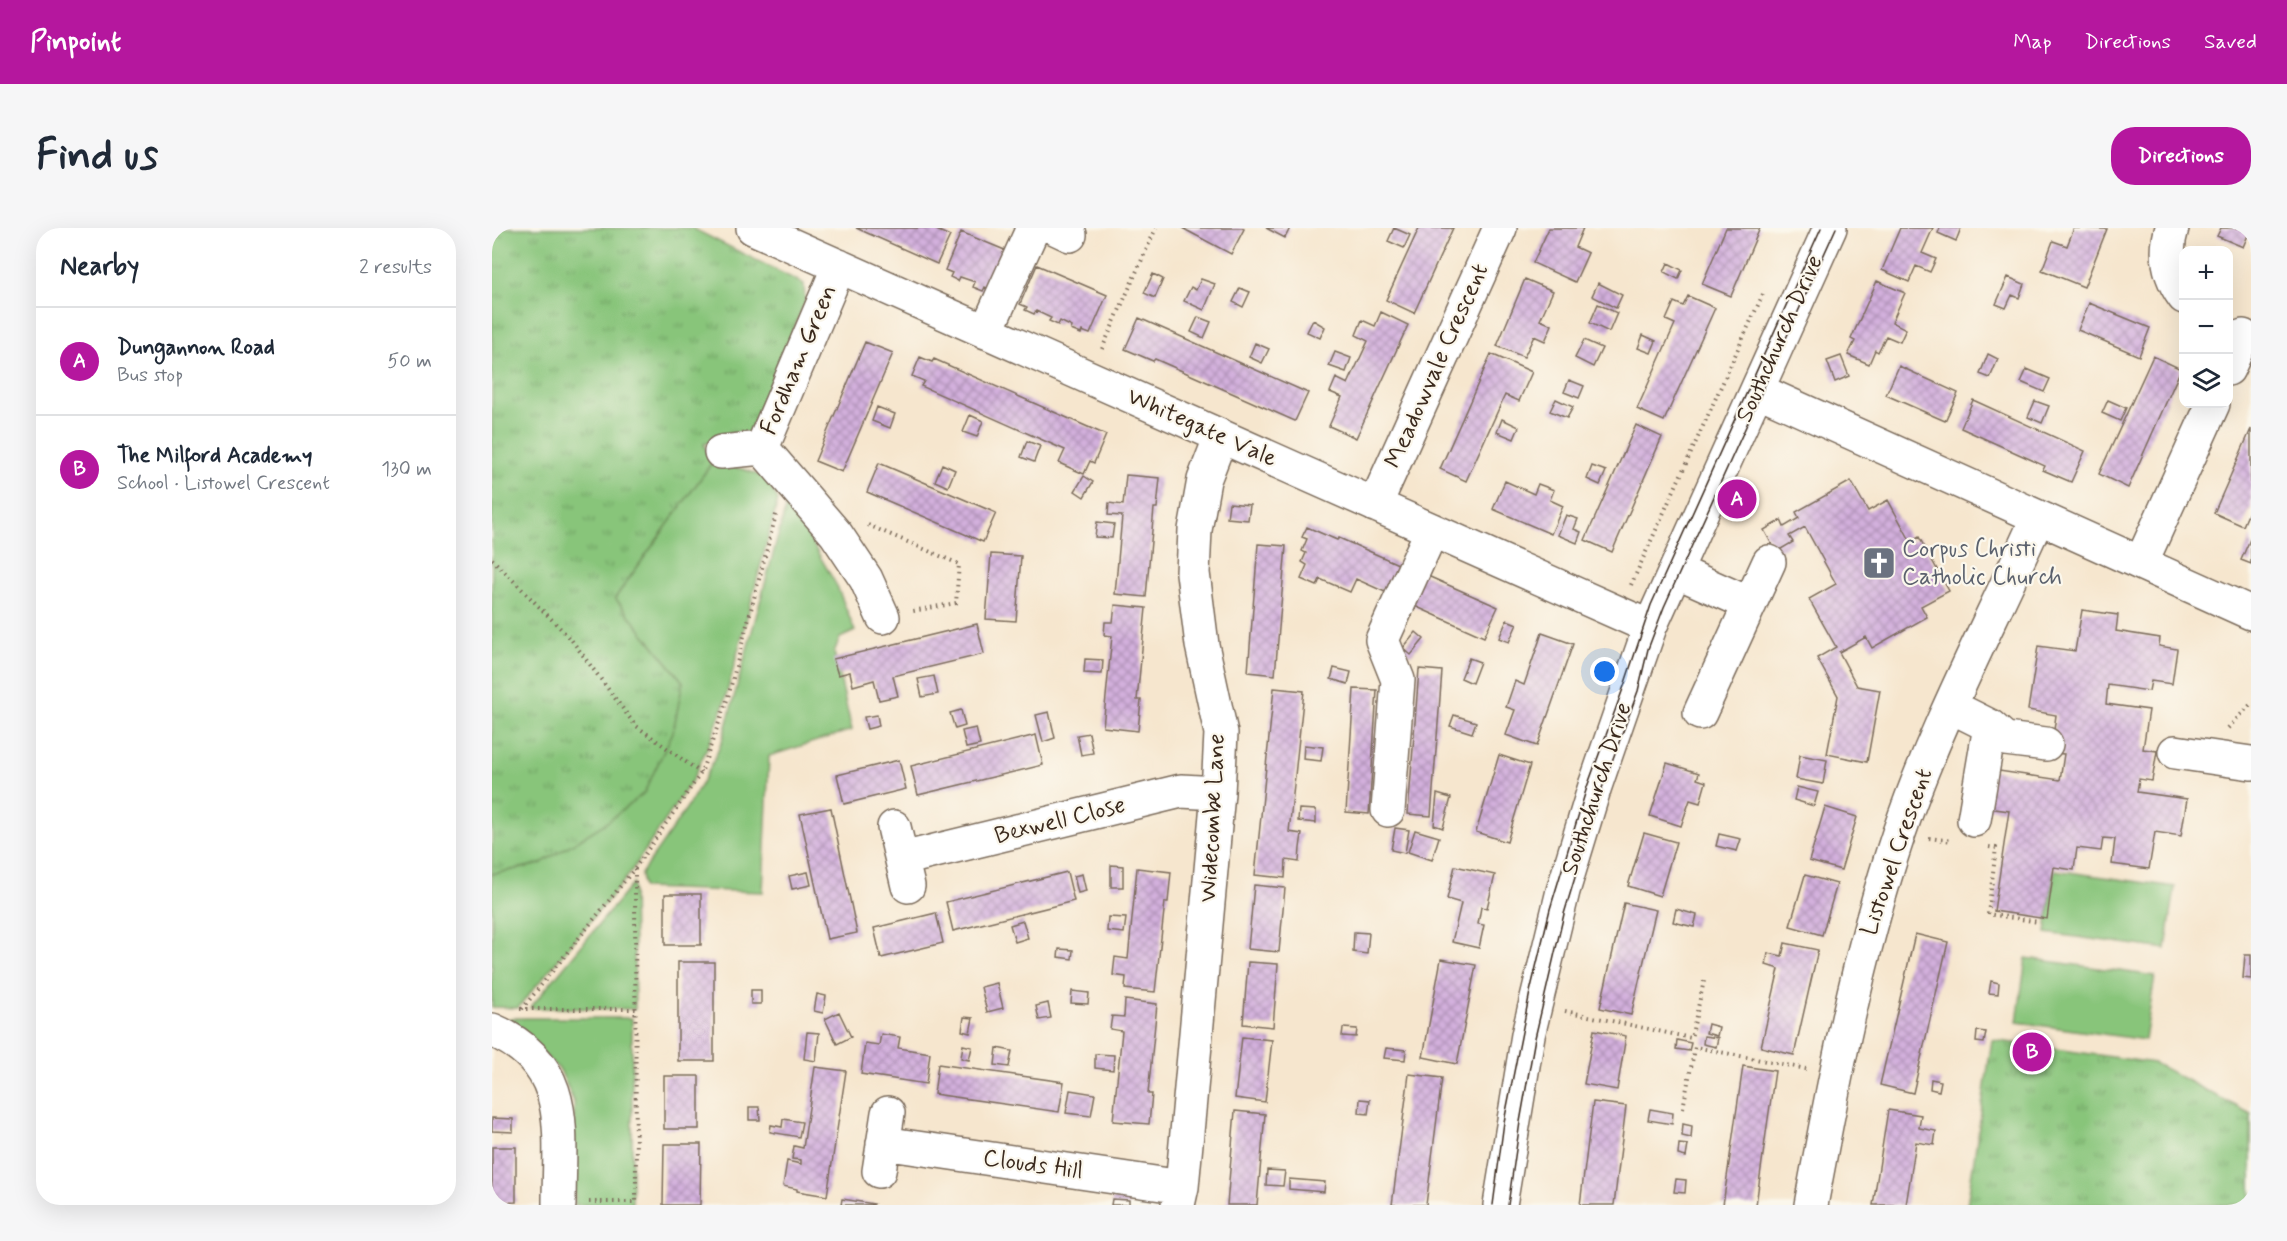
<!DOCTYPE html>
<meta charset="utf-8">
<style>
:root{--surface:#fff;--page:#f6f6f7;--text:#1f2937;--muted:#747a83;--line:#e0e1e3;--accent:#b5179e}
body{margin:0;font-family:Mynerve,sans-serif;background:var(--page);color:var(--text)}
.controls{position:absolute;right:18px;top:18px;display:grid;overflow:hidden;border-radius:12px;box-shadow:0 6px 24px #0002}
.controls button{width:54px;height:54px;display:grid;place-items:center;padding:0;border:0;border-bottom:2px solid var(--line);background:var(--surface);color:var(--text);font:30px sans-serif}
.you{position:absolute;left:1113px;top:444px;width:21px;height:21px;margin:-15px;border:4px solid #fff;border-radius:50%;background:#1a73e8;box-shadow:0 0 0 9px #1a73e833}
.badge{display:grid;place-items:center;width:39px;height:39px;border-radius:50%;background:var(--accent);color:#fff;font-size:20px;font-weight:700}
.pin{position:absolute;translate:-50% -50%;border:3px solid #fff;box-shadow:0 2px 6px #0006}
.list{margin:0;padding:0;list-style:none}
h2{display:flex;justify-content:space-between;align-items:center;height:78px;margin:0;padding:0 24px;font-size:26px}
h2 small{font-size:20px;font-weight:400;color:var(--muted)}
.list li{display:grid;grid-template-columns:39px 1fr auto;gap:18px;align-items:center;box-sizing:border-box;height:108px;padding:0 24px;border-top:2px solid var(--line)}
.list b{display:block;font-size:22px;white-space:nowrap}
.list p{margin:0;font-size:20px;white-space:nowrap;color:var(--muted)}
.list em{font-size:20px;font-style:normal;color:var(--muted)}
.icon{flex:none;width:33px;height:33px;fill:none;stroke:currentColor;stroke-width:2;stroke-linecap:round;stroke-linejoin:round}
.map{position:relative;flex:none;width:1759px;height:977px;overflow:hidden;border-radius:24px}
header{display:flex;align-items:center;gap:36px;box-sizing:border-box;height:84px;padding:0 30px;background:var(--accent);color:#fff}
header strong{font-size:28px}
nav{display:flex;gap:33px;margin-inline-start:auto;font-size:21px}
.intro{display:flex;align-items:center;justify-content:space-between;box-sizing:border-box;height:144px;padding:0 36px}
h1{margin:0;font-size:42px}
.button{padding:15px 27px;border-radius:24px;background:var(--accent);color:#fff;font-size:21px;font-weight:700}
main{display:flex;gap:36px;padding:0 36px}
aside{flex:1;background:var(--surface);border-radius:24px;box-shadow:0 6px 24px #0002}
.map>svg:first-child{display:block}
.grass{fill:#88c57a;stroke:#62784c;stroke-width:1.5}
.park{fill:url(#park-tufts);stroke:#62784c;stroke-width:1.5}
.building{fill:url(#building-cross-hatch)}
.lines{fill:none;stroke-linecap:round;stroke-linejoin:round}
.minor-casing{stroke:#7c6c5c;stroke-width:36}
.path{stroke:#7c6c5c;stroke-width:4;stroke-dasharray:1.5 4.5;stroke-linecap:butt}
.minor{stroke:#fff;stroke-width:33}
.tram{stroke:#3b2a1e;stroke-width:1.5}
.labels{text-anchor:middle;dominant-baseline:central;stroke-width:4.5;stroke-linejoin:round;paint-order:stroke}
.street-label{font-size:24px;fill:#3b2a1e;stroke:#fbf7ec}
.worship-label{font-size:24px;fill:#5b616d;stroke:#fbf7ec;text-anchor:start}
</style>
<header>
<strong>Pinpoint</strong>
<nav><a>Map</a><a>Directions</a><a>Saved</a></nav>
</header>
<div class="intro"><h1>Find us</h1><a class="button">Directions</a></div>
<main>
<aside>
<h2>Nearby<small>2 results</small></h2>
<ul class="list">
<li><span class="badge">A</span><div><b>Dungannon Road</b><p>Bus stop</p></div><em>50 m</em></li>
<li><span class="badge">B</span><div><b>The Milford Academy</b><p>School · Listowel Crescent</p></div><em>130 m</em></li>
</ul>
</aside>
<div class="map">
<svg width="1759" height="977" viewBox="0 0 1759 977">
<defs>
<pattern id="park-tufts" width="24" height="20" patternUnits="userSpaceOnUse" patternTransform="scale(1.5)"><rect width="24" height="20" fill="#88c57a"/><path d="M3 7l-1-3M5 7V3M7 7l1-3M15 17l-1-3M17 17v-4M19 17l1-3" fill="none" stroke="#70a063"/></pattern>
<pattern id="building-cross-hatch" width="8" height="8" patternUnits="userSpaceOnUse" patternTransform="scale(1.5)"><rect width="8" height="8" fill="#d3b0dd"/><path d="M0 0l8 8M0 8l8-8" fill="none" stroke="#ac8fb3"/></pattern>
</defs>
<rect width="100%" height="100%" fill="#fbf7ec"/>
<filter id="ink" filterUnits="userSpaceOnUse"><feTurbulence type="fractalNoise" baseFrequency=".0167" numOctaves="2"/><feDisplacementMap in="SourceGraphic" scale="12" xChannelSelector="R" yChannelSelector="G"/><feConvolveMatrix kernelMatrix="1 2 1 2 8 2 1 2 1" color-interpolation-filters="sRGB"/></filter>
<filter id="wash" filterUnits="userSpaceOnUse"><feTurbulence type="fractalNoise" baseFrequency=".008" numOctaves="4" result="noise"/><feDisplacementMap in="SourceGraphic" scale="24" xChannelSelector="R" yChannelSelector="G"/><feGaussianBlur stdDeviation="1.35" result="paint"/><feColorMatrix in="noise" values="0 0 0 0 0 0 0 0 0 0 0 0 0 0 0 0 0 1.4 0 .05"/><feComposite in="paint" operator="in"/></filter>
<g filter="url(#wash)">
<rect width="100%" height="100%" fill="#f6e6ce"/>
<path class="grass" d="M219,236l32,5 23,9 12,22 -54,204 -13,35 -18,40 -65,97 -110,132 -26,-1v-133l48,-10 143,-182 -68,-84z
M295,275l18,8 -7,7 39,68 18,45 -15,7 -6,14 18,78 -83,26 -6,136 -120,-4 -2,-14c29,-43 62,-84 81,-133z
M1562,642l121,17 -9,62 -120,-16z
M141,655l2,126 -105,-1z
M1534,730l129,18 -10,64 -128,-18z
M18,790h122v187h-57l-1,-103 -14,-32 -52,-49z"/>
<path class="park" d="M0,0h200l112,56 1,18 -56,130 -45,12 7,20 -96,134 68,84 -10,50 -29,61 -38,30 -66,41 -48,10z
M1500,812l162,23 97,51v91h-284z"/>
<g id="blocks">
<path class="building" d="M364,0h76l18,8 -13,28z
M690,0h60l2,1 -13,25z
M774,0h24l-5,10z
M902,0l16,7 -6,13 -16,-7z
M927,0h34l-39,85 -28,-13z
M1057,0h34l-8,19 13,6 -13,29 -42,-19z
M1234,0h34l-29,68 -29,-12z
M1408,0h33l-11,25 14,6 -6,13 -14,-6 -7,16 -27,-12z
M1448,0h21l-5,13 -18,-8z
M1582,0l33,1 -23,58 -42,-17 11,-29 14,5z
M1729,0h30l-8,19 -26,-11z
M469,4l46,19 -17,39 -5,-3 -2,4 -10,-4 2,-5 -15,-5 -2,4 -8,-4 2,-4 -7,-3z
M1176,35l14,7 -4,9 -14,-7z
M545,37l70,30 -17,39 -8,-3 -1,3 -10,-4 1,-3 -12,-6 -2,4 -9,-4 2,-3 -15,-7 -2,3 -9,-4 2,-3 -7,-3z
M661,46l10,5 -8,19 -11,-5z
M1516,49l16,7 -5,14 -7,-3 -6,13 -10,-4z
M709,51l14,5 -11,26 -20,-9 7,-14 5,3z
M1033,51l28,12 -13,29 12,5 -7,16 -11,-5 -10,21 -27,-11z
M1385,53l28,12 -13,29 14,7 -6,13 -14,-6 -8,16 -3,-2 -6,14 -21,-9 7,-14 -4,-2z
M1106,55l24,12 -6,13 -24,-12z
M748,60l10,4 -7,15 -10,-5z
M1196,68l27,12 -51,113 -27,-12 38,-85 -9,-4 8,-18 9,4z
M1597,75l61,25 -11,28 -61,-26z
M1106,76l19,9 -8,19 -19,-9z
M889,84l27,13 -52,113 -27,-12 13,-29 -12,-5 6,-14 12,6 20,-43 -12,-6 6,-15 13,6z
M706,89l13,5 -7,16 -13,-6z
M647,90l169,75 -13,28 -140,-62 -2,2 -28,-12z
M821,92l12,7 -5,11 -13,-6z
M1151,107l13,6 -5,12 -13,-5z
M1092,112l18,8 -9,19 -18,-9z
M373,114l28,11 -51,119 -27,-11z
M763,115l14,6 -7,14 -13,-6z
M843,124l16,6 -5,14 -17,-6z
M999,126l41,18 -13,29 -14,-6 -39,86 -26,-12z
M1496,126l10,5 -8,19 -10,-4z
M1349,128l8,20 -14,6 -8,-21z
M1661,128l28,13 -53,119 -29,-14z
M428,129l12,5 2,-3 172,76 -12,28 -4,-2 -6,13 -25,-11 6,-13 -144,-64 3,-5 -12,-5z
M1407,138l59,27 -13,28 -59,-26z
M1535,141l23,10 -6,13 -23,-10z
M1077,152l15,6 -5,12 -15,-6z
M1064,171l17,8 -6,11 -17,-7z
M1481,172l112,51 -14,31 -28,-12 2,-4 -84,-38z
M1616,172l18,8 -6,13 -18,-8z
M1543,173l14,5 -7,17 -14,-6z
M385,179l18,7 -5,14 -18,-7z
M478,187l13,6 -6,16 -14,-5z
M1010,191l17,8 -5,12 -17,-7z
M1144,197l26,12 -50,115 -27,-12z
M1759,201v78l-8,19 -29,-13z
M535,213l13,5 -6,16 -13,-5z
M387,235l117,50 -13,29 -116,-50z
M450,236l13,6 -7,17 -13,-6z
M1100,238l14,5 -6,14 -13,-6z
M634,247l34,3 -3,30h-3l-8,89 -31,-3 7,-78 -14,-1 1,-12 14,2z
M592,248l9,6 -9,15 -9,-6z
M1013,253l29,13 4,-10 16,6 -4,10 13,6 -12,28 -58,-25z
M1359,253l17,30 20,-11 23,42 8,-5 30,54 -28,15 6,11 -55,31 -6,-11 -27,15 18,34 23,4 -13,72 -40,-8 11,-58 -21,-38 19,-11 -27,-48 27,-15 -31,-57 -16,9 4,6 -17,10 -12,-22 17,-10 3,7 15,-9 -3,-6z
M737,275l21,2 -2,15 -21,-2z
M1074,287l12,4 -4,10 7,3 -4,11 -19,-8z
M605,294l17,2 -2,14 -17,-1z
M815,299l30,13 2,-2 59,26 -13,28 -29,-13 -6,13 -30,-13 -3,7 -16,-7 6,-14 -5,-3 4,-9 -4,-2 5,-12 -5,-2z
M1759,309v27l-10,-4z
M766,316l28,2 -11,129 -27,-3z
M499,326l30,2 -5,65 -30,-2z
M929,345l77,34 -14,30 -76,-34z
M623,377l31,3 -9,92h4l-3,31 -35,-4 9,-91 -8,-1 1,-13h8z
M1590,382l36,5 -2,16 44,7 -1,8 18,3 -5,35 -21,-3 -2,10 -41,-6 -2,19 43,6 -6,39 14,2 -5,30 -13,-2 -2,13 50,7 -6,37 -26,-4 -6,37 -37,-5 3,-25 -12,-1 -2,13 -24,-3 -3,22 -20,-3 -7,52 -53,-8 15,-100 -28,-4 5,-38 74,11 4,-26 -13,-1 5,-38 -28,-5 10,-64 37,5z
M1015,392l10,4 -8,18 -10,-4z
M485,396l7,30 -91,22 5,20 -19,4 -5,-20 -21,6 -3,-14 -12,3 -5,-16z
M924,404l8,7 -13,16 -8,-7z
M1050,405l31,11 -36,102 -31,-11 9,-25 -9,-3 9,-26 9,4z
M977,430l11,4 -8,21 -11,-5z
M593,431l18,1 -1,14 -18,-1z
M842,440l17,4 -3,12 -17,-5z
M927,441l23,2 -11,145 -23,-2z
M442,448l4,18 -16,3 -4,-18z
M782,460l30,3 -15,141 13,2 -2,14 -1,14 -13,-2 -1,18 -30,-3z
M862,461l23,1 -8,124 -23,-2z
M469,482l4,16 -10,3 -5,-16z
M557,484l6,26 -12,4 -7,-27z
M385,487l2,11 -12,3 -3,-12z
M962,487l22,7 -4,11 -22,-7z
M484,500l4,17 -14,3 -4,-17z
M597,505l4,20 -12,2 -4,-20z
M544,507l7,30 -125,30 -7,-29z
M812,517l19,2 -2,14 -18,-2z
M1007,527l31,10 -23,77 -31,-10z
M1308,527l27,5 -4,24 -27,-5z
M407,532l7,29 -62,15 -7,-29z
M1175,535l32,10 -2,6 9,3 -6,21 -10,-3 -9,26 -31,-10z
M1305,559l21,5 -4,14 -20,-6z
M945,566l14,4 -8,30 -9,-3z
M1333,579l32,10 -16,53 -32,-9z
M339,580l26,125 -30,6 -27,-125z
M807,581l17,1v13l-18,-2z
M903,600l14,2 -4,23 -14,-3z
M923,602l24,7 -7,23 -24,-8z
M1152,605l32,9 -16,54 -32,-10z
M1227,606l22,5 -4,12 -21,-5z
M619,637l12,1v21h-12z
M963,638l40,9 -8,33 -6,-1 -3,17 6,1 -5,23 -27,-6 9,-39 -14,-4z
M645,640l34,4 -3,30h-3l-10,90 -30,-3 1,-12 -13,-2 2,-18 13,2z
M316,644l3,13 -19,4 -3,-13z
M575,644l7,29 -121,30 -7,-29z
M590,646l4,17 -8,2 -4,-17z
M1313,647l32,9 -15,51 -32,-9z
M762,657l31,3 -6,64 -31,-3z
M173,666h36v51h-36z
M1132,675l32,7 -25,105 -31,-7z
M1184,681l21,6 -3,12 -21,-5z
M444,685l7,30 -62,15 -7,-30z
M616,689l18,1 -2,15 -17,-2z
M531,693l5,17 -13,4 -5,-17z
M862,704l15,1 -2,21 -14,-2z
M1423,706l33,8 -35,151 -33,-8z
M1293,715l33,7 -24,105 -33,-8 18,-78 -13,-4 2,-12 14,3z
M567,721l14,1 -1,9 -14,-2z
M1753,727h6v24l-8,-1z
M949,731l35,6 -19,99 -34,-7z
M186,734h36v99h-36z
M756,734l30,2 -5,63 -30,-3z
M1499,753l8,2 -1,11 -9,-1z
M505,755l6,25 -16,4 -6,-25z
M259,762h10v14h-10z
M580,763l17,2 -1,11 -17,-1z
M325,766l9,2 -3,17 -9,-2z
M633,772l32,4 -9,90h4l-3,30 -36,-3 9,-90 -12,-2 2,-13 12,1z
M556,775l3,15 -12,2 -3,-14z
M347,784l12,25 -14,7 -12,-25z
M472,789l9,1 -3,15 -8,-2z
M1216,796l11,3 -2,9 -11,-3z
M851,800l14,1 -1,8 -14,-1z
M1102,802l32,6 -9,54 -33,-6z
M1485,803l9,1 -2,11 -8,-1z
M315,804l12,1 -3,28 -12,-2z
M389,806l19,3 -2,11 32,5 -4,31 -65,-10 4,-31 14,2z
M1212,808l14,2 -2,9 -13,-3z
M750,809l30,3 -7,62 -30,-4z
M1185,812l14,3 -2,8 -13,-2z
M471,817l9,2 -3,13 -8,-2z
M505,820l15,3 -3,16 -14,-2z
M894,820l20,2 -1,10 -21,-2z
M603,826l19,1 -1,15 -18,-2z
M446,836l126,18 -5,30 -125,-18z
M1251,838l32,5 -8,55 -11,79h-33z
M323,839l31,4 -19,125 -30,-5v-2l-14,-3 4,-25 14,3v-4l-9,-1 2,-13 9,2z
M917,846l33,4 -16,127h-34z
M172,848h35v53h-35z
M1439,851l10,2 -2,10 -9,-2z
M578,862l25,4 -4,22 -25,-3z
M868,871l10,1 -2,14 -9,-1z
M1101,874l33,4 -12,99h-34z
M257,879h10l1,13h-11z
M1158,881l23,4 -1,11 -24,-4z
M1396,882l33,5 -2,13 17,3 -2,14 -18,-3 -10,63h-33z
M743,883l30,3 -8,91h-30z
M0,890l21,1v13l-21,-1z
M291,891l19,3 -3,15 -29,-5 1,-7 11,2z
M1191,896l9,2 -1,12 -9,-2z
M172,916h37l-1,61h-37z
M1187,916l9,1 -2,12 -8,-2z
M0,919h24v55l-24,1z
M775,942l18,1 -2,15 -17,-1z
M797,951l36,3 -1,10 -35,-3z
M1184,951l10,1 -1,13 -11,-1z
M350,971l32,5 -1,1h-32z
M620,971l17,1v5h-18z"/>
</g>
</g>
<g filter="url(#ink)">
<use href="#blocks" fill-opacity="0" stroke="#7c6c5c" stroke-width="1.5"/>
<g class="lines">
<g class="minor-casing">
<path id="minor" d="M261,0l897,399
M563,0l15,7
M1680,0c-8,25 -3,48 12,69
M494,104l47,-104
M1736,141l15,-33
M1265,162l494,223
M270,220l74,86 30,45 17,38
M229,224l41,-4 77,-182
M883,277l125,-277
M1649,335l72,-159
M1184,343l74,33
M1458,478l40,20 15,13 41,5
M1208,485l69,-151
M1683,524l76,11
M896,582l10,-130 -16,-40 50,-110
M1482,592l16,-94
M402,599l14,59
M410,631l279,-68 37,2
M0,802c81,35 67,101 67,175
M391,915l299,44
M387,943l9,-58
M686,977l4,-18 36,-394 3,-60 -19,-88 -9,-72 2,-43 9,-50 17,-44
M1008,977l28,-170 35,-144 32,-105 55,-159 180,-399
M1319,977c23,-125 47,-250 88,-372 37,-109 92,-211 139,-316"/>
</g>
<path class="path" d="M610,121l54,-121
M376,297l91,39 -3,39 -43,8
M0,331l78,79 65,87 66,48
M1139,357l132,-291
M1736,500l23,-24
M1437,610l23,3
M1497,619l7,1 -8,66 51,8
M143,641l1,336
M28,781h116
M30,781l113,-141 66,-95 27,-76 49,-186
M1073,783l126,27 13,-57
M1191,880l12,-61 111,22
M97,974h47"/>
<use href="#minor" class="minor"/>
<path class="tram" d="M1001,977l11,-83 26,-130 20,-83 37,-122 37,-101 27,-81 170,-377
M1016,977l12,-83 15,-84 29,-124 37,-123 37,-100 10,-42 16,-42 172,-379"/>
</g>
</g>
<defs>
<g id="church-square" transform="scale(1.725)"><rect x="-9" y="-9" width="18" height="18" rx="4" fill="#6b7280" stroke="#fbf7ec"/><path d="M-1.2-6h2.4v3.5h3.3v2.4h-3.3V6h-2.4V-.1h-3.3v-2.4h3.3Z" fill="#fff"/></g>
</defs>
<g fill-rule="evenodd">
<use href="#church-square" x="1387" y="335"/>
</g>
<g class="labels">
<g class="street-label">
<text transform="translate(1288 111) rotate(-66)">Southchurch Drive</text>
<text transform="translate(307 132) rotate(-67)">Fordham Green</text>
<text transform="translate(945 138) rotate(-66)">Meadowvale Crescent</text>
<text transform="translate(710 200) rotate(24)">Whitegate Vale</text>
<text transform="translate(1105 561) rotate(-72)">Southchurch Drive</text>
<text transform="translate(721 590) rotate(-87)">Widecombe Lane</text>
<text transform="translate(568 593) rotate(-14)">Bexwell Close</text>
<text transform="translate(1405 624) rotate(-71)">Listowel Crescent</text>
<text transform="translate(541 937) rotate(8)">Clouds Hill</text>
</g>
<g class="worship-label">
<text x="1410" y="321">Corpus Christi<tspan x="1410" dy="28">Catholic Church</tspan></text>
</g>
</g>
</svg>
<div class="controls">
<button>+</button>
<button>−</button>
<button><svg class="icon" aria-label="layers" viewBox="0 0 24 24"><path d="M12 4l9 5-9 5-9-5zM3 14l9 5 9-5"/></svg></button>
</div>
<div class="you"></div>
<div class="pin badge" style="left:1245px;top:271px">A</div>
<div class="pin badge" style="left:1540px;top:824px">B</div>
</div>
</main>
